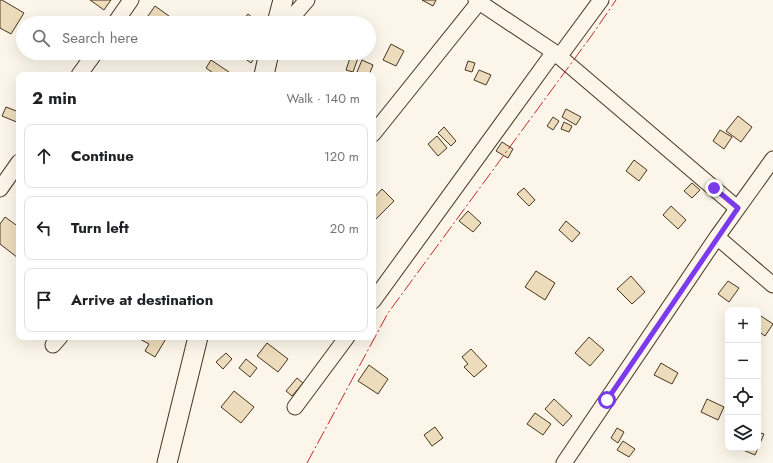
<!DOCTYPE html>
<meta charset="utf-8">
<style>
:root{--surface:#fff;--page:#f6f6f6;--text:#202124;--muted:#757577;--line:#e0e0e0}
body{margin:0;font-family:Jost,sans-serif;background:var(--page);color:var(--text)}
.controls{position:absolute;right:12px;bottom:12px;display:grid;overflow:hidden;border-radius:8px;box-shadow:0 4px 16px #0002}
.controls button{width:36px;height:36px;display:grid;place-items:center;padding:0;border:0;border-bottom:1px solid var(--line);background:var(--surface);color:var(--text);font:20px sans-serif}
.stop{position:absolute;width:12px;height:12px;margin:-9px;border:3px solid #7c3aed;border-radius:50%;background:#fff}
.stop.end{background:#7c3aed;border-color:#fff;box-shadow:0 1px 4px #0008}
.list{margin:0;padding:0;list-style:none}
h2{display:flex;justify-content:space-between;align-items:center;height:52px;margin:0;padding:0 16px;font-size:17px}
h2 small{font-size:13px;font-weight:400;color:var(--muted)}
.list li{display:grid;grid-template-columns:26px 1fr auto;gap:12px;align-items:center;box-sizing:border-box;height:64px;margin:0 8px 8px;padding:0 8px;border:1px solid var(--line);border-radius:8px}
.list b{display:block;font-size:15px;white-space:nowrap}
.list em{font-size:13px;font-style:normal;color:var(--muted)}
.icon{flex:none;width:22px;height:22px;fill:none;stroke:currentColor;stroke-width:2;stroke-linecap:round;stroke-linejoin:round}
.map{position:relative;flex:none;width:773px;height:463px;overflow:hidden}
.search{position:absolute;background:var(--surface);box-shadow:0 4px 16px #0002;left:16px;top:16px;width:360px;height:44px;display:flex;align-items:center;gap:10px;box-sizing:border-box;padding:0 14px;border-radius:22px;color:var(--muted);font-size:15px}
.panel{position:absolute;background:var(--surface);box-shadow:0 4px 16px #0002;left:16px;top:72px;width:360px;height:268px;border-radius:8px}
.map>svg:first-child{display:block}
.building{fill:#ecdcbc;stroke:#4a3520}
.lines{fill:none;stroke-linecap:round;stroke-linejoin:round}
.minor-casing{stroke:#4a3520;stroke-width:17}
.major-casing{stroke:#4a3520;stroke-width:21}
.minor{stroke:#fbf6e9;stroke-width:15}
.major{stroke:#fbf6e9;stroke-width:19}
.power{stroke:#c62828;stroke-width:1;stroke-dasharray:14 3 2 3;stroke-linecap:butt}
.route{stroke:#7c3aed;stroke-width:5}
</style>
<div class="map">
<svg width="773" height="463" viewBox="0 0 773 463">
<rect width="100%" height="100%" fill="#fbf6e9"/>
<path class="building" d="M0,0h2l22,13 -13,21 -11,-6z
M90,0h21l-7,10z
M422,0h14l-3,6z
M155,6l14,10 -5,7h-21z
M248,14l10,8 -1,1h-17z
M391,44l13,7 -8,15 -13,-6z
M240,53h18l-7,10 -12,-9z
M351,55l7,3 -5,14 -7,-2z
M211,60l18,12 -1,3h-12l-10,-7z
M362,60l11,5 -4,10h-5l-7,-3z
M468,61l7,2 -3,9 -7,-2z
M479,70l12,5 -5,10 -12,-5z
M6,107l13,5v11l-17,-7z
M566,109l15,8 -5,8 -14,-8z
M738,116l14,11 -11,15 -15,-11z
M553,117l6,4 -6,9 -6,-4z
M564,122l8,4 -3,6 -8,-3z
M444,127l12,14 -5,5 -13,-13z
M720,130l12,7 -8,12 -11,-8z
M437,136l10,12 -9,8 -10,-12z
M502,142l11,7 -5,9 -12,-7z
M634,160l13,10 -8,11 -13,-10z
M692,183l8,7 -8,8 -8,-7z
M524,188l11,12 -6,6 -12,-12z
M382,189l12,12 -19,19 -2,-2v-19z
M671,206l15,14 -8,9 -15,-14z
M468,211l13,12 -8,9 -14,-11z
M5,217l14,10v29l-1,2 -18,-14v-20z
M566,221l14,12 -8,9 -13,-12z
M536,271l19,12 -10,17 -20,-13z
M631,276l14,16 -13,12 -15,-15z
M728,281l11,7 -10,14 -11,-8z
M758,314l15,10 -8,12 -7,-5z
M136,337h31l-12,20 -10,-6 4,-7z
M589,337l15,13 -14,16 -15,-13z
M267,343l21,16 -10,13 -21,-16z
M471,349l16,17 -13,11 -10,-10 4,-3 -6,-7z
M226,353l6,6 -9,10 -7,-7z
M246,359l11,9 -7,9 -11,-9z
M661,363l17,10 -6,11 -18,-9z
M369,365l19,14 -10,15 -20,-13z
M297,378l6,5 -11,13 -6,-5z
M234,391l20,16 -13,16 -20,-16z
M554,399l18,17 -9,10 -18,-17z
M707,399l17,8 -6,13 -17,-8z
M535,413l16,11 -8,11 -16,-11z
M435,427l8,11 -11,8 -8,-11z
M617,428l7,4 -6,11 -7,-5z
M758,432l6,2 -6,14z
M623,441l12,8 -6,8 -12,-7z
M738,448h20l-3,7z"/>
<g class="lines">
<g class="minor-casing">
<path id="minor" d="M476,0l78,52 183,156
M115,23l16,-23
M287,23l20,-23
M559,57l42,-57
M79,75l16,-22
M373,134l106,-132
M0,189l19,-27
M717,237l56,48
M373,301l181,-249
M53,345l7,-8
M295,407l52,-70
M564,463l153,-226 56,-78"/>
</g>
<g class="major-casing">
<path id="major" d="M277,23l6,-23
M264,75l5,-22
M167,463l31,-126"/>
</g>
<use href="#minor" class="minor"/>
<use href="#major" class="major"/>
<path class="power" d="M307,463l81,-150 204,-278 24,-35"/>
</g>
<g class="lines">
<path class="route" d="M607,400l131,-192 -24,-20"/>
</g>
</svg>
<div class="controls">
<button>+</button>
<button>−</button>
<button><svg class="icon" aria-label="locate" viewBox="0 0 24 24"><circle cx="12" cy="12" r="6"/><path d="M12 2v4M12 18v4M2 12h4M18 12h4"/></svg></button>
<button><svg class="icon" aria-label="layers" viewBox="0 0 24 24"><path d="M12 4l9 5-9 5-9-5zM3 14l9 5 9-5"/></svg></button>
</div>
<div class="stop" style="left:607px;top:400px"></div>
<div class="stop end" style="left:714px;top:188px"></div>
<div class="search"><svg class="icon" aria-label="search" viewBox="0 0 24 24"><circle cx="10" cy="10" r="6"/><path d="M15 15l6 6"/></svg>Search here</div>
<section class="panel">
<h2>2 min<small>Walk · 140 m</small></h2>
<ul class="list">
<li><svg class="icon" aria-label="ahead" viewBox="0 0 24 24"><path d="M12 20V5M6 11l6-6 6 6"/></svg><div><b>Continue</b></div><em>120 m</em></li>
<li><svg class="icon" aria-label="left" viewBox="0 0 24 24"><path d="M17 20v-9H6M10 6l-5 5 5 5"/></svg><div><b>Turn left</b></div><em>20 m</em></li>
<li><svg class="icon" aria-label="arrive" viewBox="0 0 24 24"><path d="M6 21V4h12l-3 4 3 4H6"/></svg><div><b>Arrive at destination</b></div></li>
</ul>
</section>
</div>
